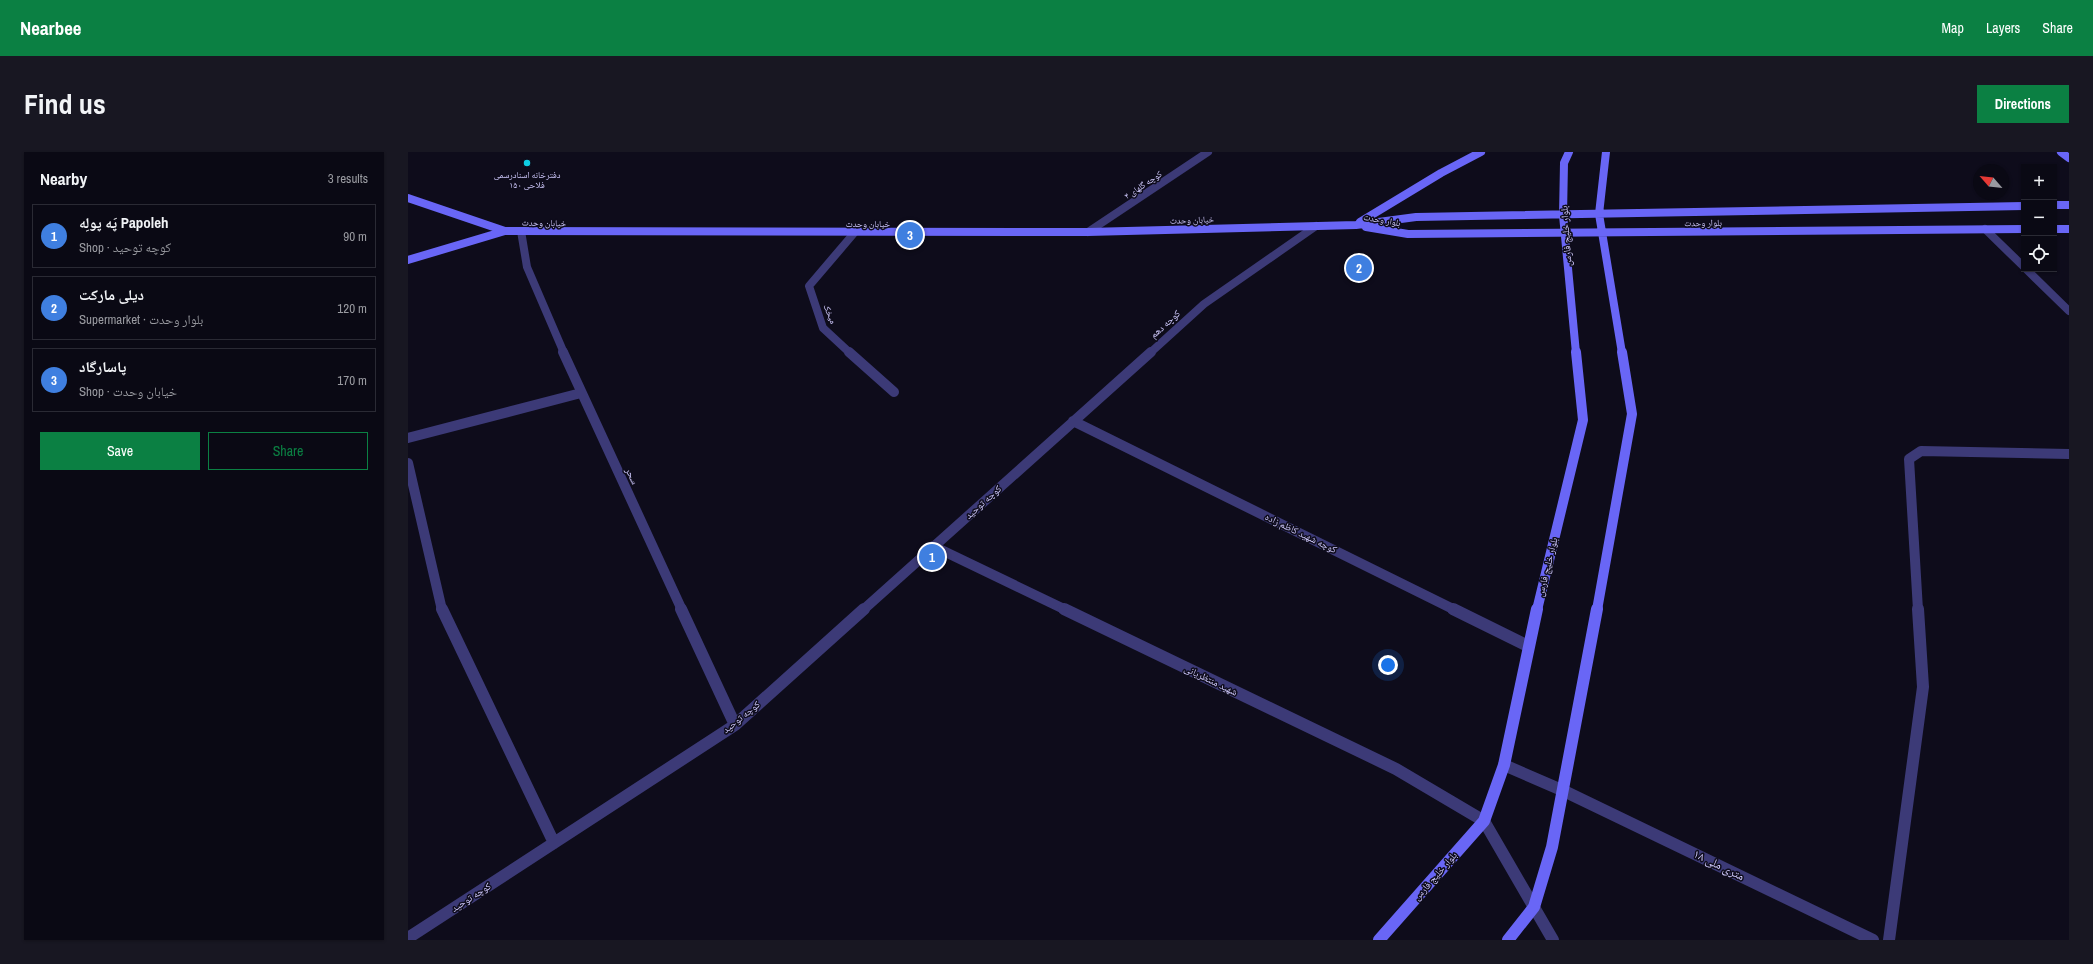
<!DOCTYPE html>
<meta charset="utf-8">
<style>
:root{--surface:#0a0914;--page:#181722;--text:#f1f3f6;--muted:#999aa0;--line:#2a2a34;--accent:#0b8043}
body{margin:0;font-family:"Archivo Narrow","Noto Naskh Arabic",sans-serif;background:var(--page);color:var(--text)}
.controls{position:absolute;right:12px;top:12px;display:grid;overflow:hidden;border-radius:0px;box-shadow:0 1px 3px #0004}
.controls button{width:36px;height:36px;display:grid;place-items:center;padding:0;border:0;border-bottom:1px solid var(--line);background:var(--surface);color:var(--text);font:20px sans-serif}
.compass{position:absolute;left:1565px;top:12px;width:36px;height:36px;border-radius:50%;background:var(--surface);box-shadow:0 1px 3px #0004;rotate:298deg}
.you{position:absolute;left:980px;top:513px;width:14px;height:14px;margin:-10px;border:3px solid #fff;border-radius:50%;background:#1a73e8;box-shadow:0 0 0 6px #1a73e833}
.badge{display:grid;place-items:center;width:26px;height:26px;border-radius:50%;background:var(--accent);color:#fff;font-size:13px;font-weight:700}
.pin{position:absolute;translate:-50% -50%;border:2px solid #fff;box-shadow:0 1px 4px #0006}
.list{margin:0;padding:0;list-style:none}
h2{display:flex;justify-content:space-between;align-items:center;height:52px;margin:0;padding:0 16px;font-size:17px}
h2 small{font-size:13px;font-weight:400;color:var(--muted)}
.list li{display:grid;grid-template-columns:26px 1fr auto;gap:12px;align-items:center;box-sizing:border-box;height:64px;margin:0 8px 8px;padding:0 8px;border:1px solid var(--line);border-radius:0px}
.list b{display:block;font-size:15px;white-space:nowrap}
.list p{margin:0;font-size:13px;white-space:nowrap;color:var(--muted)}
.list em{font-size:13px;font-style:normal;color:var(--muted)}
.actions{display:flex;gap:8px;padding:12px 16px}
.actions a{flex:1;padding:9px 0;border:1px solid var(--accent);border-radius:0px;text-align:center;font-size:14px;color:var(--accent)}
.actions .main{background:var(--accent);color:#fff}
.icon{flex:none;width:22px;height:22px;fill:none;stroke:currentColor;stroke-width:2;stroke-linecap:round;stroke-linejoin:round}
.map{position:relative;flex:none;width:1661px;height:788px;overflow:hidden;border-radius:0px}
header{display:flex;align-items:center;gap:24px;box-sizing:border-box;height:56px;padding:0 20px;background:var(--accent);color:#fff}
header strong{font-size:19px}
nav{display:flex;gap:22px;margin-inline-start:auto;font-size:14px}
.intro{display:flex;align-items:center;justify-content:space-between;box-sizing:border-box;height:96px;padding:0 24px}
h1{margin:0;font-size:28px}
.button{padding:10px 18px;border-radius:0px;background:var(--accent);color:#fff;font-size:14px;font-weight:700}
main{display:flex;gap:24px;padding:0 24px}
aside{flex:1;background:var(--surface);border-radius:0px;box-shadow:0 1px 3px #0004}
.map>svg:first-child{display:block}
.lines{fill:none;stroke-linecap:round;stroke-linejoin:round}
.street-far2{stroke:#3c3a77;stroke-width:8}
.street-far1{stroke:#3c3a77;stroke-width:10}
.street{stroke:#3c3a77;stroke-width:12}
.secondary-far2{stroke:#6966f6;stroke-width:8}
.secondary-far1{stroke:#6966f6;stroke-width:10}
.secondary{stroke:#6966f6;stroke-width:12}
.poi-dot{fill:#0ecde3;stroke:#0e0c1b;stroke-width:1.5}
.labels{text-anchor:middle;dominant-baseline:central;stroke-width:3;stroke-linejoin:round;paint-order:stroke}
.far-poi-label{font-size:9px;fill:#cfc9fc;stroke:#0e0c1b}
.far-street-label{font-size:9px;fill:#cfc9fc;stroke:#0e0c1b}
.street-label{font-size:10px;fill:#cfc9fc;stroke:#0e0c1b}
.near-street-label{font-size:12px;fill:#cfc9fc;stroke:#0e0c1b}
</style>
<header>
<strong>Nearbee</strong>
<nav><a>Map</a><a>Layers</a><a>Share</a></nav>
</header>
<div class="intro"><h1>Find us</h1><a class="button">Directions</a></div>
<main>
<aside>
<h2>Nearby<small>3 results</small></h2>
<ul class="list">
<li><span class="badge" style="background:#3f7fe0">1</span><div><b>پَه پولِه Papoleh</b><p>Shop · کوچه توحید</p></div><em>90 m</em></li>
<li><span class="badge" style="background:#3f7fe0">2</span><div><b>دیلی مارکت</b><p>Supermarket · بلوار وحدت</p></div><em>120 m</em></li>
<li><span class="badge" style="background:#3f7fe0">3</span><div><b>پاسارگاد</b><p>Shop · خیابان وحدت</p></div><em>170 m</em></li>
</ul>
<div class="actions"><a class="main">Save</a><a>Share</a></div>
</aside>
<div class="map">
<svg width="1661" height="788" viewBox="0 0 1661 788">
<rect width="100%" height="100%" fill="#0e0c1b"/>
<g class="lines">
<path class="street-far2" d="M1577,77l39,38
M113,79l6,36 37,86
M680,80l120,-80
M1618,117l43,42
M442,201l-27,-25 -14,-42 46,-54
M742,201l54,-49 112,-78"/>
<path class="street-far1" d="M155,200l119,258
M441,200l45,40
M665,269l382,189
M0,286l173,-45
M0,311l34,147
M525,394l133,64
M455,458l288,-258
M1510,458l-9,-151 12,-8 148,3"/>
<path class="street" d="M34,457l112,234
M273,457l54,116
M656,457l332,160 88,52 69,119
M1045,457l75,37
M1096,613l60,26 309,149
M0,786l327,-213 129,-116
M1481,788l34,-253 -5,-78"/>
<path class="secondary-far2" d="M1161,0l-5,11 -1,52 13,138
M1198,0l-7,62 23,139
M1653,0l8,6
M0,46l97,33
M1646,53h15
M952,70l81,-49 40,-21
M958,75l42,7 616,-5
M1646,77h15
M0,108l97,-29 583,1 268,-7 60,-8 608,-11"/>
<path class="secondary-far1" d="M1129,458l46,-190 -7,-68
M1189,458l35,-196 -10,-62"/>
<path class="secondary" d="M971,788l105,-119 20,-56 33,-156
M1100,788l26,-33 18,-60 45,-238"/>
</g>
<circle class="poi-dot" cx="119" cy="11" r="4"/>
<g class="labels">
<g class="far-poi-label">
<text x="119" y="23">دفترخانه اسنادرسمی<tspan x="119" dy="10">۱۵۰ فلاحی</tspan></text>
</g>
<g class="far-street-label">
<text transform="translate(735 33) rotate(-34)">کوچه گلهای ۴</text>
<text transform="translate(784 68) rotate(-2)">خیابان وحدت</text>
<text transform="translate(974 68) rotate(10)">بلوار وحدت</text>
<text transform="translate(136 71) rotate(1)">خیابان وحدت</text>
<text transform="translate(1295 71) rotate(-1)">بلوار وحدت</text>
<text x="460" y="72">خیابان وحدت</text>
<text transform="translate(422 162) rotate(67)">میخک</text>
</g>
<g class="street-label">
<text transform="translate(1158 84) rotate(-94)">بلوار خلیج فارس</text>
<text transform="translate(757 172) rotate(-42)">کوچه دهم</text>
<text transform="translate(224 324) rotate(65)">سحر</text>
<text transform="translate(575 350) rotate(-42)">کوچه توحید</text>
<text transform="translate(893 381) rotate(26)">کوچه شهید کاظم زاده</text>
<text transform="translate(1139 415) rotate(-76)">بلوار خلیج فارس</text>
<text transform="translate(803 528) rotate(26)">شهید منتظریانی</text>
<text transform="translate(333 565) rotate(-39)">کوچه توحید</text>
<text transform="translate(1027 724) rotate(-49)">بلوار خلیج فارس</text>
<text transform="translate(63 745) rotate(-33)">کوچه توحید</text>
</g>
<g class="near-street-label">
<text transform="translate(1311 713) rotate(26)">۱۸ متری ملی</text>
</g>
</g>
</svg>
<div class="controls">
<button>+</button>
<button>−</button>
<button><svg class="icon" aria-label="locate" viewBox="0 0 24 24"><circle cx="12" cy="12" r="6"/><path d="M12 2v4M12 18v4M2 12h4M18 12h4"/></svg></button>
</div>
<svg class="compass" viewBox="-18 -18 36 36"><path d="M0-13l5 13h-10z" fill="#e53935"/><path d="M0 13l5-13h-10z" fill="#999aa0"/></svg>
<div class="you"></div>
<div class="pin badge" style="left:524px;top:405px;background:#3f7fe0">1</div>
<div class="pin badge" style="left:951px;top:116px;background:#3f7fe0">2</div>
<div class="pin badge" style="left:502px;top:83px;background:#3f7fe0">3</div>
</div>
</main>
